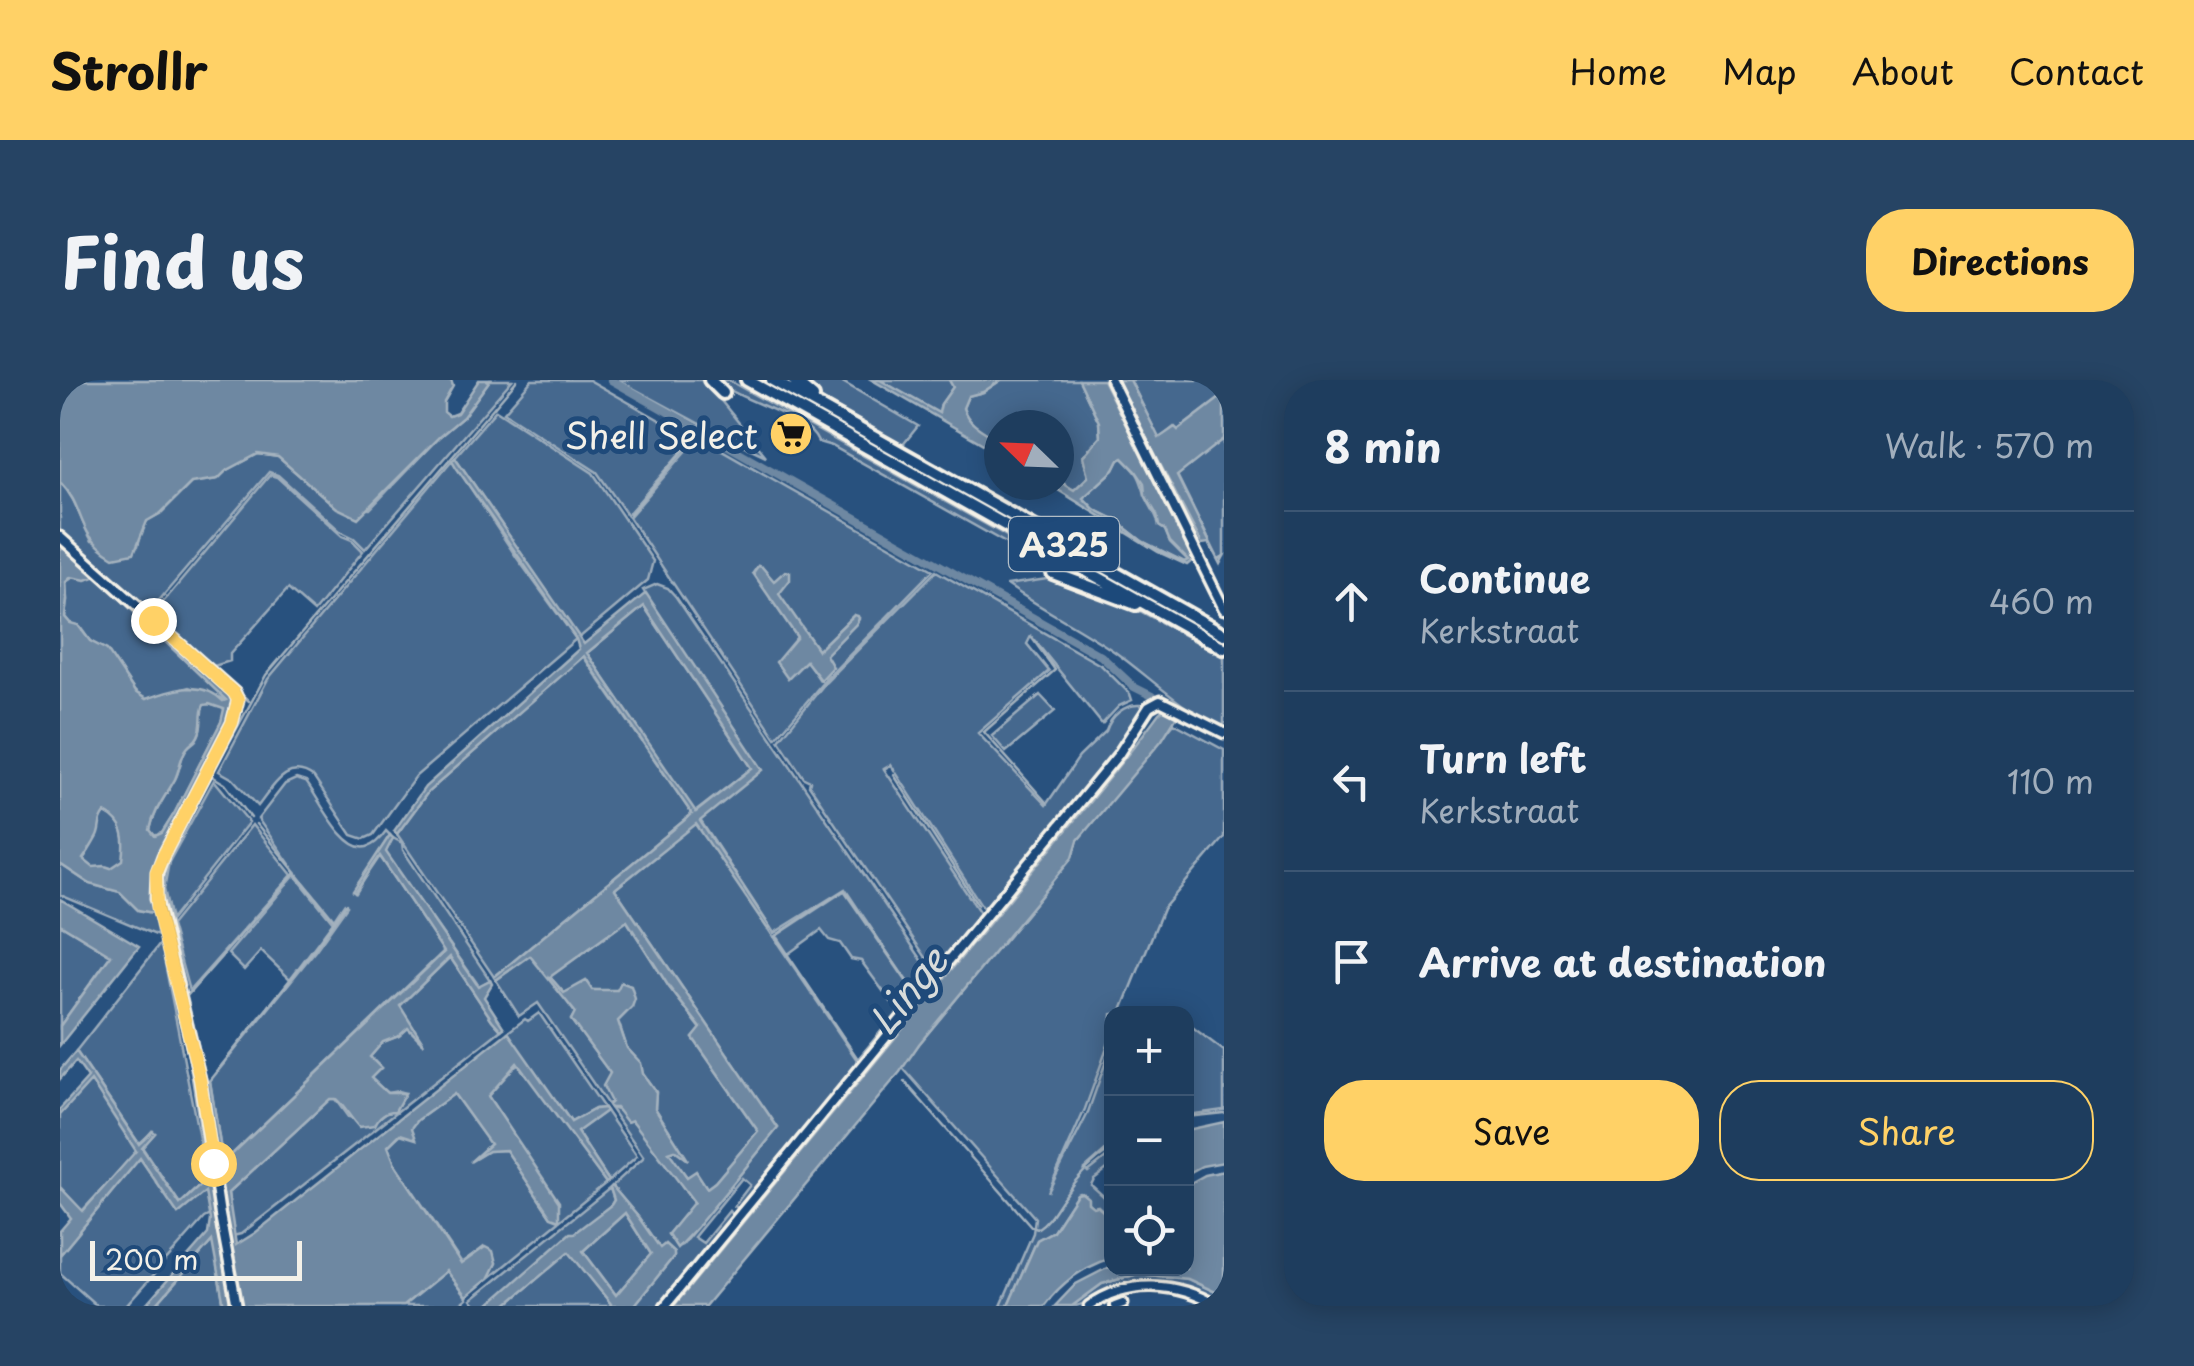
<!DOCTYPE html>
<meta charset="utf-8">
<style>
:root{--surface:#1e3d5e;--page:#264464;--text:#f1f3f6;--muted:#a1aebc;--line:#3c5673;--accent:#ffd166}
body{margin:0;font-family:"Playpen Sans",sans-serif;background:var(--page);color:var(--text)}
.controls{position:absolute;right:30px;bottom:30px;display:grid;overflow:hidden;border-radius:20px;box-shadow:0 5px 25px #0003}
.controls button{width:90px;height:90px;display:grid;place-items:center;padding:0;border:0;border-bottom:2px solid var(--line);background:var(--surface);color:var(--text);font:50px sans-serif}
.compass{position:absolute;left:924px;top:30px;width:90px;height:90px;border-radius:50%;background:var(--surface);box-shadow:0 5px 25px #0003;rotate:293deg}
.scale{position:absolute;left:30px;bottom:25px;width:212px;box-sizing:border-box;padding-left:10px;border:5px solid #f4f1e8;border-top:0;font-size:28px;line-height:35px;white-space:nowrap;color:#f4f1e8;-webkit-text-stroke:8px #1f4a7a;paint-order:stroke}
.stop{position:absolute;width:30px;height:30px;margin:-22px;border:8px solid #ffd166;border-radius:50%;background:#fff}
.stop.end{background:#ffd166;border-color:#fff;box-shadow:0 2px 10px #0008}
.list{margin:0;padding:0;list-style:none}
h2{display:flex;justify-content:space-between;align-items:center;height:130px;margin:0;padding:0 40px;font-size:42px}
h2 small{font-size:32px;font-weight:400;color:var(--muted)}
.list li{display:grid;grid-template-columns:65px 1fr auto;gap:30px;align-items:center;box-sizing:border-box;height:180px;padding:0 40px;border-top:2px solid var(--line)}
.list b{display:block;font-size:38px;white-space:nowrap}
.list p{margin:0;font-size:32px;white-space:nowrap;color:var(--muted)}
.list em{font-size:32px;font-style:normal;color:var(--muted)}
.actions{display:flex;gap:20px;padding:30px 40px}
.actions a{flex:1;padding:22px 0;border:2px solid var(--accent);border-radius:40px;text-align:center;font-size:35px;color:var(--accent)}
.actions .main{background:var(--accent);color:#111}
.icon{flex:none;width:55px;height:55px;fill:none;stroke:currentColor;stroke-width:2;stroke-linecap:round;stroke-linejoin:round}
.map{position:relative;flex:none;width:1164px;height:926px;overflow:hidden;border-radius:40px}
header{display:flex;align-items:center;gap:60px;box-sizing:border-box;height:140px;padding:0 50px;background:var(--accent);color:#111}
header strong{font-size:48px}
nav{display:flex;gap:55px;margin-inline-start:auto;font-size:35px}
.intro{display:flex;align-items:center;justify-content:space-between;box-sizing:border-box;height:240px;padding:0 60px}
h1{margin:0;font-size:70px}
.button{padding:25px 45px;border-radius:40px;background:var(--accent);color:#111;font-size:35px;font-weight:700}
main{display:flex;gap:60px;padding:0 60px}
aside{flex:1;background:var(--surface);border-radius:40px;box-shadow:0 5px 25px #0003}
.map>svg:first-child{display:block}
.green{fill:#45688e;stroke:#9cacbb;stroke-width:2.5;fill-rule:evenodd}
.water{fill:#6e88a2;stroke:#a4b2be;stroke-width:2.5;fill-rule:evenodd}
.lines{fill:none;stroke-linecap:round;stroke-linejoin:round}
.stream{stroke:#a4b2be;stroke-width:2.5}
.canal{stroke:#6e88a2;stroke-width:8}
.minor-casing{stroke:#f4f1e8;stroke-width:15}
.highway-casing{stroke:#f4f1e8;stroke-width:18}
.minor{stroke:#1f4a7a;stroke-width:8}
.highway{stroke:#1f4a7a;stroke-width:10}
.route{stroke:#ffd166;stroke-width:12}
.labels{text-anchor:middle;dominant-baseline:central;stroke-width:10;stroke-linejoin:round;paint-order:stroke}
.shield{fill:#1f4a7a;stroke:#b4bfc7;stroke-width:2.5}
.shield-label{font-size:32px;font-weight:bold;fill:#f4f1e8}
.poi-label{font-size:35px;fill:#f4f1e8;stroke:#1f4a7a;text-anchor:end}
.water-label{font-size:38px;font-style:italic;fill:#d9dcda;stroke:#1f4a7a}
</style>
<header>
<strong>Strollr</strong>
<nav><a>Home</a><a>Map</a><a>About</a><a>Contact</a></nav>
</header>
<div class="intro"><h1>Find us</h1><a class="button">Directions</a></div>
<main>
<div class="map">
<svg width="1164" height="926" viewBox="0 0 1164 926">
<rect width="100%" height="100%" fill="#28517e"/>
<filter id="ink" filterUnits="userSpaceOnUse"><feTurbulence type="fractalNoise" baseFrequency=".01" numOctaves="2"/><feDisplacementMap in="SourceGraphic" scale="20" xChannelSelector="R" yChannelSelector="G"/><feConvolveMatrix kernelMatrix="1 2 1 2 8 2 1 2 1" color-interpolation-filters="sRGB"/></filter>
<g filter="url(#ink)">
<path class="green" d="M430,0h22l-147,169 -11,-11 -14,-7 -62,-56 -9,-3 -119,139 -90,-79v-50c18,19 19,37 32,59l46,5 4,-17 5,-8 14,-8 30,-30 26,-4 9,-8 32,-17 20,3 59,51 33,1 69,-72 24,-20z
M472,0h57l104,59 -66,76 -30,-43 -93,-60z
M558,0h86l62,76 -53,-25z
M657,0h11l359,201 -42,-16 -213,-119 -14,-4c-12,-29 -78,-38 -101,-62z
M738,0h41l79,46 -16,20 -79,-46z
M820,0h69l4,7 -12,17 -2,10z
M941,0h78l20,42 1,15 -17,19 5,21 -14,13 -15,-9v-56h-60v4l-9,7 -16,-11 -8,-8 -3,-9 5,-12 15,-4z
M1070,0h94v15l-46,35 -4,-3 -15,12z
M436,30l97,63 60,88 -5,19 -69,58 -124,-181z
M1164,59v117l-5,4 -42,-85z
M636,60l17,5 220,125 -109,111 -48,57 -147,-221zM698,186l4,1 12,15 4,12 40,56 36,-35 5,3 -3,6 -31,31 -6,24 -13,-19 -9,-23 -43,-64z
M1063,78c15,15 16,16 22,36 4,12 12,19 14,32l6,4 5,12 18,18 -3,2 -43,-21 -28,-22 -20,-10 -11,-12 31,-27 5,-10z
M392,80l65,98 59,81 -160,137 -43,59 -9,4 -12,-4 -38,-57c-27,-20 -41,9 -56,28l-25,-27 -14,-8 49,-92z
M210,95l7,2 65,59 10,4 11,11 -49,61 -26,-23 -58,65v7l-16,5 -60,-53z
M876,191l166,95 28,28 2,6 -13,6 -17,18 -71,-88 -4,8 22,27 -71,62 68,72 33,-48 27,-26c5,-15 18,-27 34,-26l4,7 -17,27 -142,172 -94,-146 -7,4 98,147 -47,55 -126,-186 1,-4 -6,-3 -25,-38 47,-58z
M33,193l130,123 3,4 -37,-13 -43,12 -11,-7 -28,-41 -17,-10 -10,-14 -10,-4 -5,-6 2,-17 -1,-18 8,-5 12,3 7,-3z
M987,199h7l64,20 106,58v73c-41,-20 -72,-51 -109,-78 -35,-24 -73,-43 -108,-67z
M597,204l11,4 8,9 254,375 1,5 -31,37 -39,-53 -10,-2 -11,-16 -11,-3 -8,-10 -33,24 -12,-18 68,-45 65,94 -64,-96 -71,44 -74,-113 62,-50 -119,-180z
M584,226l108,162 -57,44 -108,-159z
M523,276l109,158 -198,163 -97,-143 31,-42z
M980,315l15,16 -49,41 -14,-16z
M149,324l16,5 -4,13 -47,92 -12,19 -7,3 -5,-6c4,-19 15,-33 24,-49 6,-9 6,-21 11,-30 2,-4 7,-7 11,-11 6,-9 5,-21 4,-31l4,-4z
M1114,343l50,27v87l-61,72 -42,104 -9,1 -1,23 -26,72 -37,83 39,-77 24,-68v99l-26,23 3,3 23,-18v12l-17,13 -3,6 20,18v15l-13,-12 -5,2 -14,-15 -2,1 -24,37 -16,9 -29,66h-7l32,-73 2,-15 -133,-151 17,-23 154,-187 5,-17z
M236,399l10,3c13,16 38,71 61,65 8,-2 14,-9 19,-16l4,4 -36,57 2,1 23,-38 65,96 -221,212 -13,-82 105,-130 32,-45 -3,-2 -10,15 -40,-49 -36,-51 27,-35z
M154,400l35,42 -78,98 -7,-31 5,-27z
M45,433c20,10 21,27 19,47l-13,9 -19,-2 -9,-8 6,-9 1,-6c11,-11 5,-19 15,-31z
M636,443l161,237 26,-30 1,5 -143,174 -7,-3 16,-21 -8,-7 -48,59 9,6 26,-32 5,6 -74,89h-26l40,-50 -4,-5 -10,-2 -21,-31 -27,-32 32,-29 -34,-49c28,4 67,71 84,95l-26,31 9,13 5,-2 15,-18 81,-99 -163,-239z
M192,445l40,50 -103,116 -18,-66z
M333,458l9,5 1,7 87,130 -11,6 -94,-134z
M0,484l30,20 30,8 18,18 15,3 5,23 -98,-41z
M235,495l38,47 -43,57 -29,-28 -17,19 -16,-16z
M567,541l42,66 32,42 -8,9 65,93 -43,51 -8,6 -11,-16 -9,5 -19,-25 7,-2 11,8 -31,-50 1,-16 -13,-18 -3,-11 -13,-15 -9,-27 14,-14 -15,-16 -25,-1 -28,3 -13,-15 24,35 -4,7 39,53 1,30 -3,2 -70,-102 -19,13 -23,-36 34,-25 19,22z
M0,544l51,31 -51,71z
M101,563l46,236 -27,25 -38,-57 13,-14 -3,-2 -12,14 -64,-94z
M390,577l42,63 9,10 -260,204 -8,2 -5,-43 102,-94h5l13,18 30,2 10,-8h7l10,-18 -7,-2 -11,2 -17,-15 11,-10 -11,-11 13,-15 16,-6 9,-8 15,15 -24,-37z
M479,633l65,95 -9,1 -24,13 -60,-84 -3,-6 17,-13 3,2z
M1127,643l37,28v59l-37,5z
M458,683l88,120 -118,96 8,-16 -12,-16 -22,17 -67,-100 -7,-18c20,-20 43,-36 66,-52l36,50 -14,14 12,-7 18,-1 45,67 -42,-88 -21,-33z
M31,700l46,71 -55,60 -22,-24v-72z
M546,731l31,45 -28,25 -32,-49z
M80,778l38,56 27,-23 5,24 -6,3 -78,88h-29l-37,-33v-18z
M550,808l4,12 -3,5 -124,101h-11l-5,-6z
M565,833l26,41 -35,41 -33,-44z
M153,860l11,66h-69z
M509,871l42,53 -1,2h-105z
M386,891l21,28 -9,7h-55z
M1078,894l50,5 36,17v10c-34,-23 -78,-35 -116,-16 -14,6 -22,16 -36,16l30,-22z"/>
<path class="water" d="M0,0h391l2,6 -9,16v10l5,4 8,-3 22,-33h11l-27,37 -24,20 -81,81 -21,-10 -59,-51 -20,-3 -32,17 -8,8 -27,4 -30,30 -14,8 -13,32 -20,4c-40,-23 -27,-48 -54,-75z
M812,0h8l59,33 2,-9 12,-17 -4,-7h52l-18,12 -15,4 -5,12c5,14 15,20 27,27l9,-6v24z
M1019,0h24l89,176 1,4 -6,5 -29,-13 -108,-67h9v-4l15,9 14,-13 -5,-21 17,-19 -1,-15zM1063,78l13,13 8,12 1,12 12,20 2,11 6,4 5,12 18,18 -4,2 -42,-21 -28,-22 -20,-10 -11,-11 31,-28 5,-10z
M1056,0h14l29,58 16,-11 3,3 46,-35v44l-47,37 41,83 6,-3 -4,8 -11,-21 -7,1z
M395,77l129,187 62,-51 117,177 -63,51 70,106 -3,1 -71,-104 -81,65 163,239 -81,99 -20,21 -9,-14 26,-32 -62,-82 -5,2 -11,-14h-6l-2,-3 3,-3 -8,-16 7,-13 -39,-53 4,-8 -45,-56 -34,24 -2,-3 198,-163 -108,-158 -156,136 -31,42 -3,-3 31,-44 154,-138 -3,-10 -120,-172 -4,-7zM584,226l108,162 -56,44 -109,-159zM567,541l42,66 32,41 -8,10 65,93 -43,51 -8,6 -11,-17 -9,6 -18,-25 6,-2 13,10 -33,-52 1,-16 -13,-18 -2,-11 -14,-15 -9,-27 14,-14 3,-8 -4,-13 -10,-4 -4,8h-25l-6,-9 -22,12 -14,-16z
M6,168l27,25 1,4 -8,3 -15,-3 -5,5 1,18 -2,17 5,6 8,2 12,16 17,9 28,42 11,7c26,-9 55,-20 77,2l3,-1 -122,-117 121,106 8,16 -7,21 -70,134 -5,19 2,34 -15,-3 -18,-18 -30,-8 -30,-20v-314zM149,324l15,5 -3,13 -47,92 -12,19 -7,3 -5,-6c4,-21 16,-34 25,-51 5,-10 5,-22 12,-31 5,-7 7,-4 11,-12 6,-10 1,-22 6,-31zM45,433c20,10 21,27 18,47l-12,8 -6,-2 -12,1 -10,-8c3,-4 14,-21 15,-25 3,-9 0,-12 7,-21z
M698,186l4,1 12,14 11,-10 5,1v8l-11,14 39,56 36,-35 4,1 1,3 -3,5 -30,31 7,12 -12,13 -15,-19 -18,18 -12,-17 21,-25 -44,-64z
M1105,328l13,6 -16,26 -84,100 -5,17 -154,187 -19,28 -195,234h-31l414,-502 48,-60 23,-31z
M330,455l3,3 -7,14 92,134 12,-6 2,4 -8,13 20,31 -3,2 -9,-10 -42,-63 -50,49 24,38 -16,-16 -9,8 -16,6 -13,15 11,11 -10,10 16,15h18l-10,18c-10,0 -16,5 -20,14l-16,2c-9,-9 -14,-20 -23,-28h-6l-102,94 8,52 19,-12 253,-201 63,90 24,-13 9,-1 2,3 -29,21 32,49 -3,2 -89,-120 -29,33 71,106v18l-8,-3 -45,-67 -18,1 -18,11 20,-18 -36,-50 -36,26 -6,8 4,11 -16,-5 -12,12 7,18 66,100 24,-17 8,4 3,12 -8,16 -22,18 -20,-26 -43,35h-162l-22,-122 1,-5 -15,-98h5l13,82 221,-211 -64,-96 -25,37 -2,-2z
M0,519l79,47 -79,99v-19l51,-71 -51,-31z
M16,671l63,93 14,-13 2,2 -13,15 38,56 27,-25 4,3 3,32 17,92h-7l-12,-65 -57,65h-10l63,-72 2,-14 -5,-28 -27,22 -38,-56 -80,97v-24l11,-13 -11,-15v-16l23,24 53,-60 -45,-70 -31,34v-6l28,-31 -12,-17 -16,18v-9z
M1164,742v40l-22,4 -15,8v-44z
M1164,791v125l-36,-17 -50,-5 -36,10 -30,22h-17l21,-22 35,-18 1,2h74l1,-83 18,-10z
M552,806l27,32 21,30 5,-4 9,8v4l-40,50h-24l1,-2 -42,-52 -64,54h-18l83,-73h4l37,-28 3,-5 -4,-12zM565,833l26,41 -35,41 -33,-44z
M1022,813l6,5v5l5,4 4,-1 14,12v40c-27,8 -50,25 -67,48h-36l29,-66 16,-9 24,-37z"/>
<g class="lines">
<path class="stream" d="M570,134l71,-84
M0,151l189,170
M972,258l23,32 -71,62 62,70
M157,385l49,-90 251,-295
M834,395l84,130
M196,444l78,96
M102,563l28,122 18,115
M127,616l108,-123
M822,650l-24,29 -83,-123 69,-46 65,94
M149,701l103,-129 34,-48
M147,702l-46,-196 9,-32 42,-78 13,8 26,34
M845,702l126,144 7,2c12,-8 17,-20 26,-32 12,-18 29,-35 48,-47
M1126,737l38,-4"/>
<path class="canal" d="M551,0l490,276 33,31 18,9"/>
<g class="minor-casing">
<path id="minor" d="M1051,0l113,229
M0,157l175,156 3,7 -6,23 -69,133 -6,16 -1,26 44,181 20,136 17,91
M605,926l453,-551 31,-48 11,-6 64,32
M1029,926c39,-28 88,-24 128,0
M1055,926l8,-3"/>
</g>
<g class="highway-casing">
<path id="highway" d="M650,0l13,13
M687,0l477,268
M712,0l452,254
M733,0l20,17
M993,193l83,31"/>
</g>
<use href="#minor" class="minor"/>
<use href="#highway" class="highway"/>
</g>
</g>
<g class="lines" filter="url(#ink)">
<path class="route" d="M93,240l81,73 4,7 -6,23 -69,133 -7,16 1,36 43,171 13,84"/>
</g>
<defs>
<g id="supermarket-disc" transform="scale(2.25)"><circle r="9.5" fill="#ffd166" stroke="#1f4a7a"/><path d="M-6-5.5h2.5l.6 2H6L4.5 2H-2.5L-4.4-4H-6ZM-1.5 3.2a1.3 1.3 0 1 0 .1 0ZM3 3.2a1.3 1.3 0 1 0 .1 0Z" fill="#111"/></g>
</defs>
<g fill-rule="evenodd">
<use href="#supermarket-disc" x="731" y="54"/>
</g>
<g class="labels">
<rect class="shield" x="949" y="137" width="110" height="54" rx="8"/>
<g class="shield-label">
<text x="1004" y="164">A325</text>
</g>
<g class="poi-label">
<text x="698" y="54">Shell Select</text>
</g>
<g class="water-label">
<text transform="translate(847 610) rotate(-51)">Linge</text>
</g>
</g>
</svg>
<div class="controls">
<button>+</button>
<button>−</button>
<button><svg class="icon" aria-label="locate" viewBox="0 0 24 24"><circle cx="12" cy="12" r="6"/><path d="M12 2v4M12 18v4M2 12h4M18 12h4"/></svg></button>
</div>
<svg class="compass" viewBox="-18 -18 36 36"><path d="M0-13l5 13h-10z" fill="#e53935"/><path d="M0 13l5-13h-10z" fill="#a1aebc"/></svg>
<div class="scale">200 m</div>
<div class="stop" style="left:153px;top:783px"></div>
<div class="stop end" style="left:93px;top:240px"></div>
</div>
<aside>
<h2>8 min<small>Walk · 570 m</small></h2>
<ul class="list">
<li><svg class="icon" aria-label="ahead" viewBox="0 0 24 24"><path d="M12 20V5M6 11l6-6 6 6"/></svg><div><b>Continue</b><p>Kerkstraat</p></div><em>460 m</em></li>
<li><svg class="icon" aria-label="left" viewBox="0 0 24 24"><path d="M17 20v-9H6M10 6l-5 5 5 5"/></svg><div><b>Turn left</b><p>Kerkstraat</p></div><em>110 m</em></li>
<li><svg class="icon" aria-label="arrive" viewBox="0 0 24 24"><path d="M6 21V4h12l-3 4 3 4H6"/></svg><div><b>Arrive at destination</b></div></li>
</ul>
<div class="actions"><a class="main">Save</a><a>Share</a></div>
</aside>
</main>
